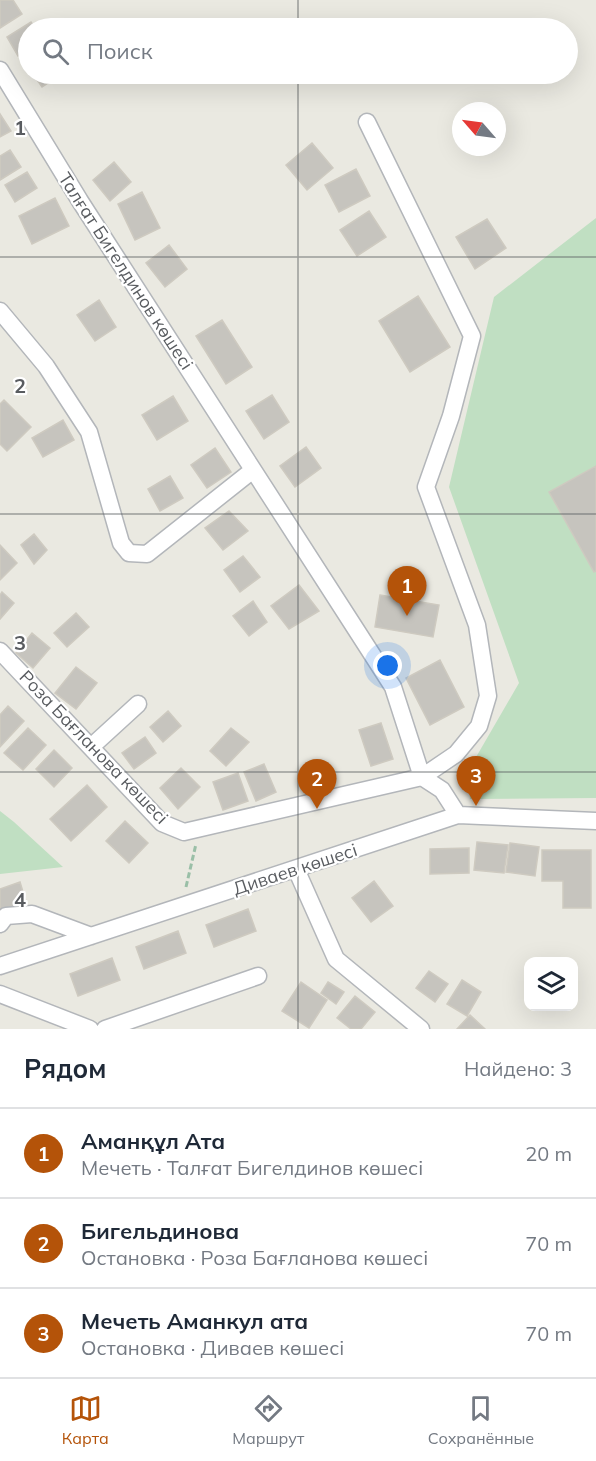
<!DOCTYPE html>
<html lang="ru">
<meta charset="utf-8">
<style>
:root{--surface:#fff;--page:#f2f2f3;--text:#1f2937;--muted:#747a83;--line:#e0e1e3;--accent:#b45309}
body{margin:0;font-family:Mulish,sans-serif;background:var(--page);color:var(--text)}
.controls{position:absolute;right:18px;bottom:18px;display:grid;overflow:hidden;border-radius:12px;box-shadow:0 6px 24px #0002}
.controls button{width:54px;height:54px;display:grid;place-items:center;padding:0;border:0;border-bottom:2px solid var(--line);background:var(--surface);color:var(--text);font:30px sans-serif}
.compass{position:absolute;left:452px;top:102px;width:54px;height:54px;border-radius:50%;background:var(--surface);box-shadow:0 6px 24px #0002;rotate:298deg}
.you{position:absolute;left:388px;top:666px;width:21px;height:21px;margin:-15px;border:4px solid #fff;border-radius:50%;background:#1a73e8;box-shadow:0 0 0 9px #1a73e833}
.badge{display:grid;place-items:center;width:39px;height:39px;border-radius:50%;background:var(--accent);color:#fff;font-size:20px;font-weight:700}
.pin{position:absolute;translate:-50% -50px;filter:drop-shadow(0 2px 3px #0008)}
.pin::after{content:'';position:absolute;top:32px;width:21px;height:18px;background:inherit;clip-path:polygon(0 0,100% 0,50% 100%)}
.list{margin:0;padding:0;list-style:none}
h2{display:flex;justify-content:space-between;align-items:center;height:78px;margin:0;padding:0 24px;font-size:26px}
h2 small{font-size:20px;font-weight:400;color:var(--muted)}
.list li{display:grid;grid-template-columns:39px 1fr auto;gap:18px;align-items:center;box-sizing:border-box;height:90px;padding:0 24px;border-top:2px solid var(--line)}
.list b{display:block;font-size:22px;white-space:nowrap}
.list p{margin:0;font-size:20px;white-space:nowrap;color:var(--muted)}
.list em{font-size:20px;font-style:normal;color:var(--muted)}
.icon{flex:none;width:33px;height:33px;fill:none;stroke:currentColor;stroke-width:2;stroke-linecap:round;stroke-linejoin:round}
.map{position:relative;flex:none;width:596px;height:1029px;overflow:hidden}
.search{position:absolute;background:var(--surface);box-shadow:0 6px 24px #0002;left:18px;right:18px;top:18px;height:66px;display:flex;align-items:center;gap:15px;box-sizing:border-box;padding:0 21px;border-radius:33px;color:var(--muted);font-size:22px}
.sheet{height:348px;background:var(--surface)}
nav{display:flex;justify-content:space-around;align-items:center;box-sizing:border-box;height:84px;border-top:2px solid var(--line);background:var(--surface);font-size:16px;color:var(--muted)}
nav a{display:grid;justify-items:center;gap:3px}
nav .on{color:var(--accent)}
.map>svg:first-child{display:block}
.green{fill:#c0dfc2}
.building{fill:#c6c4be;stroke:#cecac0;stroke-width:1.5}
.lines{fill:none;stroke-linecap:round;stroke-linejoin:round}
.minor-casing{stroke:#b3b6ba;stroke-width:19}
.path{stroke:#9abfa7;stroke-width:3;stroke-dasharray:6 3;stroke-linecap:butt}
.minor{stroke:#fff;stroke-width:16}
.grid{fill:none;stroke:#595c60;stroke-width:1.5;stroke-opacity:0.55}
.labels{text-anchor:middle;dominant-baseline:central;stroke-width:4.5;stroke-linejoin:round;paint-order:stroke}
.street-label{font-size:18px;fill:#595c60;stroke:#fff}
.grid-label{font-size:20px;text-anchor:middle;font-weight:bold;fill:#595c60;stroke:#fff;stroke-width:4.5;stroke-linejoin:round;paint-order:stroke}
</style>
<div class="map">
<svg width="596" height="1029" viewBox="0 0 596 1029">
<rect width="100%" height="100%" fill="#eae9e1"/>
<path class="green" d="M596,218v580l-126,1 -2,-28 51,-88 -70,-196 45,-190z
M0,811l14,11 49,45 -63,7z"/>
<path class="building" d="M0,0h13l9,14 -22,14z
M31,22l4,6h-7v22l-10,6 -11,-19z
M33,74h29l-20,13z
M0,114l11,17 -11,6z
M312,143l21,25 -26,22 -21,-25z
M10,150l11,17 -21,13v-24z
M114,162l17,20 -21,19 -17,-21z
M356,169l14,27 -31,16 -14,-27z
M27,172l10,16 -22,14 -10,-17z
M142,192l18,36 -25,12 -17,-36z
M55,198l14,28 -37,18 -13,-28z
M369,211l17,26 -29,19 -17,-26z
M487,219l19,29 -31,21 -19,-32z
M169,245l18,24 -22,18 -19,-24z
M418,296l32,51 -40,25 -31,-51z
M99,300l17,27 -21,14 -18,-26z
M222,320l30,47 -26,17 -30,-48z
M272,395l17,27 -25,17 -18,-28z
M173,396l15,25 -31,19 -15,-25z
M4,400l27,27 -24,24 -7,-7v-40z
M63,420l11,20 -31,17 -11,-19z
M306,447l15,21 -26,19 -15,-21z
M215,448l16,24 -24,16 -16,-23z
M596,466v105l-2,1 -45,-80z
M170,476l13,22 -23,13 -12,-22z
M229,511l19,20 -25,19 -18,-22z
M34,534l13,16 -13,14 -13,-19z
M0,545l17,18 -17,17z
M243,556l17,21 -20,15 -16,-22z
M299,585l20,26 -30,18 -18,-23z
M2,592l12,11 -14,16v-24z
M380,595l59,10 -6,32 -58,-10z
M253,601l14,21 -18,14 -16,-20z
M76,613l13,14 -22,20 -13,-14z
M32,633l18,15 -17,20 -17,-15z
M440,660l24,47 -34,18 -24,-47z
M76,667l21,16 -21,26 -21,-16z
M8,706l16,15 -24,26v-32z
M168,711l13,15 -18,16 -13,-15z
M381,723l12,36 -22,7 -12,-36z
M28,728l18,17 -23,25 -19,-17z
M231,728l18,14 -23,24 -16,-15z
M145,737l11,16 -22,16 -12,-16z
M54,750l18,18 -18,19 -18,-18z
M264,764l12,28 -20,9 -12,-29z
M181,768l19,19 -22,22 -18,-21z
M238,773l10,28 -25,9 -10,-28z
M87,785l20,22 -36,34 -21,-22z
M125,821l23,22 -19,20 -23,-22z
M477,842l31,3 -4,28 -30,-3z
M510,843l29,4 -4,29 -29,-4z
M469,848v25l-39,1v-25z
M542,850h49v58h-28v-27h-21z
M374,881l19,25 -22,16 -19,-24z
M20,882l7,23 -27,9v-25z
M248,909l8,22 -42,16 -8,-22z
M178,931l8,22 -42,16 -8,-22z
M112,958l8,22 -42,16 -8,-22z
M429,971l19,13 -13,18 -19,-14z
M462,980l19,12 -14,24 -20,-12z
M301,982l26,18 -18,28 -27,-17z
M328,982l16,10 -8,12 -15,-11z
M355,996l20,16 -14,17h-10l-14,-11z
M470,1015l15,14h-28z"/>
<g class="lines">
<g class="minor-casing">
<path id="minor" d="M0,70l80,131 313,486 29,90 34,-23 23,-28 9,-30 -11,-71 -51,-138 25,-71 21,-80 -105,-214
M0,311l46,55 43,66 32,111 8,10 18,1 106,-84
M0,651l162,172 22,9 238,-55 20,13 16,25
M91,747l47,-43
M296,869l40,90 85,70
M0,924l6,-8 26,-2 59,22
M0,966l458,-151 138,6
M0,994l90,35
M105,1029l153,-53"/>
</g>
<path class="path" d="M186,887l10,-43"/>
<use href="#minor" class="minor"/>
</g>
<path class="grid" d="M298,0v28M298,74v955M0,257h596M0,514h596M0,772h596"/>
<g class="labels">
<g class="street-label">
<text transform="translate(126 271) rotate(57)">Талғат Бигелдинов көшесі</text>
<text transform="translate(94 747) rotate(46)">Роза Бағланова көшесі</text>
<text transform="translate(295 869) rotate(-18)">Диваев көшесі</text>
</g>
</g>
<g class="grid-label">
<text x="20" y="135">1</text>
<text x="20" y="393">2</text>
<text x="20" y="650">3</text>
<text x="20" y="907">4</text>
</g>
</svg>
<div class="controls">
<button><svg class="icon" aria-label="layers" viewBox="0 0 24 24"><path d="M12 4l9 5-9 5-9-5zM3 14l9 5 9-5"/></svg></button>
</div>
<svg class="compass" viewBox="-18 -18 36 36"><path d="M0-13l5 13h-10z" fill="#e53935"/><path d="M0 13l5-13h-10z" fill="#747a83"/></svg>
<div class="you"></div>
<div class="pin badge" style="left:407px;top:616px">1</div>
<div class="pin badge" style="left:317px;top:809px">2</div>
<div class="pin badge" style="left:476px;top:806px">3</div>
<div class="search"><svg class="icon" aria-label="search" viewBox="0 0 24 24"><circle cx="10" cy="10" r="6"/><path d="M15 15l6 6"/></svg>Поиск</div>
</div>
<section class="sheet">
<h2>Рядом<small>Найдено: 3</small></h2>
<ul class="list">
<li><span class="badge">1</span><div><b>Аманқұл Ата</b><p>Мечеть · Талғат Бигелдинов көшесі</p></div><em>20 m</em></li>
<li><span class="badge">2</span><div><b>Бигельдинова</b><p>Остановка · Роза Бағланова көшесі</p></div><em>70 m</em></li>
<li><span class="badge">3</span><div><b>Мечеть Аманкул ата</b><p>Остановка · Диваев көшесі</p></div><em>70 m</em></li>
</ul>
</section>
<nav>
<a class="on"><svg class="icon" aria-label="map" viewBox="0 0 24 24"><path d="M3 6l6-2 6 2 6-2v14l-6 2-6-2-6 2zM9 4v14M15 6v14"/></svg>Карта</a>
<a><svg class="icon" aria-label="directions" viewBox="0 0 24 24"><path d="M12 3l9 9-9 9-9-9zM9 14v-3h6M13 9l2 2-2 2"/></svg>Маршрут</a>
<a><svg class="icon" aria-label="saved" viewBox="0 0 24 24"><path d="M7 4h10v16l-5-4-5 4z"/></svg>Сохранённые</a>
</nav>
